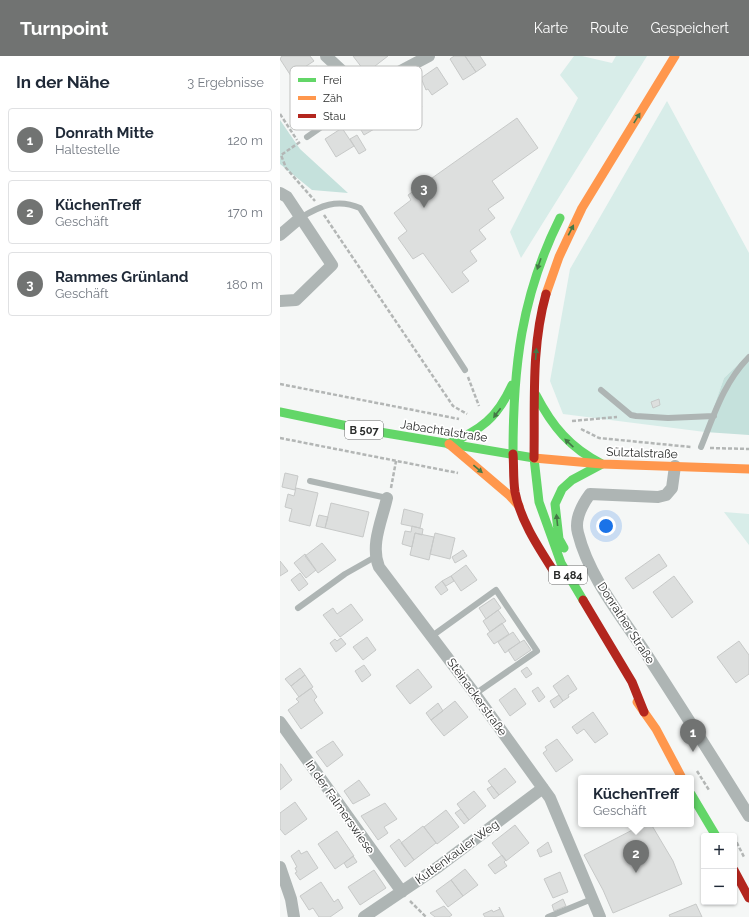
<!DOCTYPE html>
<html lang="de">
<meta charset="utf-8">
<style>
:root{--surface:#fff;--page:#f6f6f7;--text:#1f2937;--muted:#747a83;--line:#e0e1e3;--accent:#717372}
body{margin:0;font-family:Raleway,sans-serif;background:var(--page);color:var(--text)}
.controls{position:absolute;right:12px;bottom:12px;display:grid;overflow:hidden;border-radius:4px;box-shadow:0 1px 3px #0004}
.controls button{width:36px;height:36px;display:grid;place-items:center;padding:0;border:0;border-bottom:1px solid var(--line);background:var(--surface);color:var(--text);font:20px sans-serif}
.you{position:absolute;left:326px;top:470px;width:14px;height:14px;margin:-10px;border:3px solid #fff;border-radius:50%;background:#1a73e8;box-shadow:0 0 0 6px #1a73e833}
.badge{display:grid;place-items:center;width:26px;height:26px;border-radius:50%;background:var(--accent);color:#fff;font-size:13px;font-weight:700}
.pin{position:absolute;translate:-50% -33px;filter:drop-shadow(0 1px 2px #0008)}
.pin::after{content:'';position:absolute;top:21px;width:14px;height:12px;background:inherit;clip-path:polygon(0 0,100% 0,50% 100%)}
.popup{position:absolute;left:298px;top:719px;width:116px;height:52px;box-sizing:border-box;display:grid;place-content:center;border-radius:4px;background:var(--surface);filter:drop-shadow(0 1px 3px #0005);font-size:13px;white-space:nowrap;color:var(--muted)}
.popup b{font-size:15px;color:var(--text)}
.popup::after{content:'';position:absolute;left:50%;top:100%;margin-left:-8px;border:8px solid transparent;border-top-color:var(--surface)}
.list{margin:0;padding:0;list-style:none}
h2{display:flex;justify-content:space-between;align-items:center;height:52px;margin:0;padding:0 16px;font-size:17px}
h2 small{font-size:13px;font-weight:400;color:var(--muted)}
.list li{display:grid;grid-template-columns:26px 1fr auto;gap:12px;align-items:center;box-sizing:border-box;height:64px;margin:0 8px 8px;padding:0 8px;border:1px solid var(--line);border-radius:4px}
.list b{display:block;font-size:15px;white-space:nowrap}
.list p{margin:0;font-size:13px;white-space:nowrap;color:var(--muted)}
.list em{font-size:13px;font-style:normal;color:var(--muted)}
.map{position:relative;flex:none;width:469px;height:861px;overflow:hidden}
header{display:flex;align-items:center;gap:24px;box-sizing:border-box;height:56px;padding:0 20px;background:var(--accent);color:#fff}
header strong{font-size:19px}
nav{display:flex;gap:22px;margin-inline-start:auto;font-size:14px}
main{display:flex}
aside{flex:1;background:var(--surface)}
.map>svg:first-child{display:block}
.green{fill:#d8ede9}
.forest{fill:#c5e1dc}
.building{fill:#dddfde;stroke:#c7c9c8}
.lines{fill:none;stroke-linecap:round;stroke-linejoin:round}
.path{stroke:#b3b6b5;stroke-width:2.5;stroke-dasharray:4 2;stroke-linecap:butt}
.lane{stroke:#aeb5b4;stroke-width:6}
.street{stroke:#aeb5b4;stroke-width:12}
.fast{stroke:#63d668;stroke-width:9}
.slow{stroke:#ff974d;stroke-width:9}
.jam{stroke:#b3261e;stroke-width:9}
.oneway{fill:#447846}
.labels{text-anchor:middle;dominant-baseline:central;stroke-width:3.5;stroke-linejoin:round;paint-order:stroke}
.shield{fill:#fff;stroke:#6a6b6b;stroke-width:1}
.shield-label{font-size:11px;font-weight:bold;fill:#2a2c2b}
.street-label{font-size:12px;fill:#2a2c2b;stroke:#fff}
.key{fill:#fff;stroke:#bfc0bf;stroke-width:1}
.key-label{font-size:11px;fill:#2a2c2b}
</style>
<header>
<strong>Turnpoint</strong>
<nav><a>Karte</a><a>Route</a><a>Gespeichert</a></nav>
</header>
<main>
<aside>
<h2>In der Nähe<small>3 Ergebnisse</small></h2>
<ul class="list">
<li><span class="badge">1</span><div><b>Donrath Mitte</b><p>Haltestelle</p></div><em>120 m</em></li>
<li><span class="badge">2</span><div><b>KüchenTreff</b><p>Geschäft</p></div><em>170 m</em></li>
<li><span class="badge">3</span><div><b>Rammes Grünland</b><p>Geschäft</p></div><em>180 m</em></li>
</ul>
</aside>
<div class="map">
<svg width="469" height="861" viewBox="0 0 469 861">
<rect width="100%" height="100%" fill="#f5f7f6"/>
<path class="green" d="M294,0h8l30,7 4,-7h31l-126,202 -11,-26 68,-134 -18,-23z
M387,45l82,152v101l-25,24 -19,54 -142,-18 -13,-33 20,-112z
M444,456l25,2v31z"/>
<path class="forest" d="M0,64l20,29 48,44 -36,-3 -32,-26z
M469,298v81l-44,-3 19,-54z"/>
<path class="building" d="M2,0h28l4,5 -23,15 -11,-17z
M73,0h35l-22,17z
M174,0h11l11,16 -13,8 -13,-21z
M185,0h15l6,9 -10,7z
M37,10l20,27 -26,19 -17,-23 7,-5 -3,-5z
M157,11l11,17 -16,11 -4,-6 -2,1 -5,-12z
M128,30l14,21 -11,7 -13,-21z
M118,37l13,21 -11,7 -14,-21z
M91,54l10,15 -17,10 -9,-15z
M237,62l21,30 -46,33 12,17 -16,11 7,9 -16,12 7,9 -16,12 7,10 -15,11 7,9 -17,12 -29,-40 -10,6 -15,-21 9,-7 -13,-18 17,-13 -3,-5z
M62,72l12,18 -18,11 -11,-18z
M77,79l9,15 -7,4 -9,-15z
M379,343l1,6 -7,3 -2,-6z
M5,417l13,3 -3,14 -13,-3z
M16,432l22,5 -8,33 -21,-5 3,-12 -7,-2 3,-13 6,2z
M51,447l38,9 -6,25 -38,-9z
M124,453l19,5 -3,14 -19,-4z
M39,459l9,2 -3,11 -9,-2z
M132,470l11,3 -1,6 -7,-2 -3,14 -10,-3 3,-13 6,1z
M135,477l19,4 -5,23 -19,-5z
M155,477l20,5 -5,21 -20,-5z
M42,487l14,17 -18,13 -13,-17z
M183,494l4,6 -12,7 -3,-6z
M25,498l11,16 -10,8 -12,-15z
M379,498l8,12 -34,23 -8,-11z
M0,505l8,10 -8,5z
M186,509l11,15 -16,11 -10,-15z
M20,517l8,11 -9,7 -8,-11z
M171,520l3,5 -8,5 -4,-5z
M394,520l19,26 -21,16 -19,-26z
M162,525l6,9 -7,5 -6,-8z
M214,542l7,10 -15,11 -7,-11z
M71,548l12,16 -23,17 -17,-22 10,-7 4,6z
M218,554l8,11 -16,11 -7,-11z
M222,567l7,11 -15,10 -7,-10z
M233,576l7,10 -15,11 -7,-11z
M87,581l9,13 -13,10 -10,-13z
M61,582l5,6 -10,8 -6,-9 5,-4 2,2z
M244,584l7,10 -16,11 -7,-11z
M459,585l10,14v19l-13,9 -19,-26z
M84,609l7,10 -9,7 -7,-11z
M247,611l5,7 -6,4 -5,-7z
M20,612l5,7 -14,11 -6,-7z
M138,613l14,18 -22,17 -14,-18z
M25,619l8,12 -14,10 -8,-11z
M288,619l9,14 -9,6 1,2 -6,4 -10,-15z
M258,631l7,10 -6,5 -7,-11z
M31,632l6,9 -3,3 9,13 -22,16 -13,-19 11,-8 -3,-3z
M235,632l11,16 -16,12 -11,-16z
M279,639l4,6 -9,7 -4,-7z
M175,645l13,16 -24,19 -13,-16z
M158,647l5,8 -12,9 -5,-7z
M313,656l15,22 -13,9 -11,-14 -7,5 -5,-7z
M277,683l16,21 -17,12 -13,-19 4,-3 -2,-3z
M53,685l10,14 -16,12 -11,-15z
M1,708l11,16 -12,10v-26z
M225,712l11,14 -17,13 -11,-14z
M79,724l11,15 -17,9 -9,-13z
M212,730l7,9 -5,4 -7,-10z
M194,735l12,15 -17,14 -12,-16z
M15,746l12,17 -22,16 -5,-6v-16z
M105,747l12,16 -13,8 4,6 -10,7 -17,-24z
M181,753l8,11 -5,4 -9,-11z
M166,754l13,17 -22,17 -13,-17z
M364,768h7l22,37 9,23 -69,29 -10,-23 -19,-35z
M235,769l14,18 -23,18 -14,-18z
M143,770l13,17 -22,17 -13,-17z
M57,775l17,25 -19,13 -17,-25z
M119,783l15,21 -9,7 -15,-21z
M268,786l4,10 -12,5 -3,-7z
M19,794l2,4 6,-3 11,17 -18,12 -5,-7 2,-1 -2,-4 2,-1 -6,-11z
M222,799l4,5 -2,2 3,4 -12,8 -7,-9z
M73,800l4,6 -10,6 -3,-5z
M185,813l13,16 -15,11 -12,-16z
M94,814l12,18 -26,17 -12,-18z
M280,816l8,20 -15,6 -9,-19z
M171,824l12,16 -15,11 -12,-16z
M41,826l13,20 4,-3 5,9 -13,9h-11l-6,-9 -4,2 -9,-14z
M283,843l3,7 -12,5 -2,-6z
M416,848l6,13h-32l-1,-2z
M164,850l8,9 -3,2h-14l-5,-4z
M219,851l5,10h-19l-2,-3 9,-4 1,2 7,-3z"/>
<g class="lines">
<path class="path" d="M0,58l17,26
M20,86l-19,13 5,13 29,33
M44,159l129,191 14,8
M188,321l11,29
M0,328l179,35
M292,365l45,-4
M301,373l18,9 92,9
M0,382l178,35
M430,392l39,1
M111,432l5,-27
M417,715l12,19
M454,781l10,20
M130,845l16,16"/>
<path class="lane" d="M27,81l56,-39 5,-13
M20,162c20,-12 37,-20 60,-10l105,162
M321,334l30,25 5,1 32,2 46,-2
M421,391c13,-32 23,-65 48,-90
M30,425l77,17
M18,552l47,-34 30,-17
M152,580l64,-46 41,61 -62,43
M268,861l44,-18"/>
<path class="street" d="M46,0l30,28 12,1 10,-2 51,-27
M0,137l7,4 45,68 -36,35 -16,1
M0,179l20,-17
M395,410l-3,22 -6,7 -8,2 -68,-3c-8,11 -16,25 -12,39 11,44 42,81 67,119 35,54 70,109 104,164
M107,442c-5,22 -17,47 -8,69l96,127 75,104 50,119
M0,666l122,170
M0,811l11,32 3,18
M84,861l74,-50 105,-79"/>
<path class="fast" d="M256,339c16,31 34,53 66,69
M0,356l82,17 172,29 5,44 22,61 22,37
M168,388c33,-14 49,-26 64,-59
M233,398c0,-86 8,-158 47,-236
M284,492l-5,-9 -4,-35 7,-15 10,-9 30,-16
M411,738l25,42"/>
<path class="slow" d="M266,238l13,-37 23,-49 93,-152
M169,388l60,51 10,11
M254,402l68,6 147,5
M357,646l19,27 26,49"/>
<path class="jam" d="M233,398c1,12 0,25 2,38 6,31 26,59 43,86
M254,402c1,-55 -3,-111 12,-164
M303,544l49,82 12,30
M454,814l15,28"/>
</g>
<defs><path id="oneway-solid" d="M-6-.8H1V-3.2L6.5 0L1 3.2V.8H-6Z"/></defs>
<g class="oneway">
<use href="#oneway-solid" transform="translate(357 62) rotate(-58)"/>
<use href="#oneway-solid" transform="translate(291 174) rotate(-63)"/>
<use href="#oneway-solid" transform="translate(259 208) rotate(109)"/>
<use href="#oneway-solid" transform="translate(256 298) rotate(-86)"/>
<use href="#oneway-solid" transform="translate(217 357) rotate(127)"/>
<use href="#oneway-solid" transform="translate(289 387) rotate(-137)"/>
<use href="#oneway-solid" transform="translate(198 413) rotate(40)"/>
<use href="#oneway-solid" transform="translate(277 464) rotate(-96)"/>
</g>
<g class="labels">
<g class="shield">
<rect x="65" y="365" width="38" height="18" rx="3"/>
<rect x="269" y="510" width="38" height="18" rx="3"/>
</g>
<g class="shield-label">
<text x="84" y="374">B 507</text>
<text x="288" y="519">B 484</text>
</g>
<g class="street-label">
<text transform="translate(164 375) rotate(9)">Jabachtalstraße</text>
<text transform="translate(362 397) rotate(2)">Sülztalstraße</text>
<text transform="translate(346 567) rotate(57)">Donrather Straße</text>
<text transform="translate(197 641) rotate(54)">Steinackerstraße</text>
<text transform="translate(60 751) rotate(55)">In der Falmerswiese</text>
<text transform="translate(177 796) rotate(-36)">Kuttenkauler Weg</text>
</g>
</g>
<rect x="10" y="10" width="132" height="64" rx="6" class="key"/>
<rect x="18" y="22" width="18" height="4" fill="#63d668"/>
<rect x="18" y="40" width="18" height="4" fill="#ff974d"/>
<rect x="18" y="58" width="18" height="4" fill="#b3261e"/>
<g class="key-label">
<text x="43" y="28">Frei</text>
<text x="43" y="46">Zäh</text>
<text x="43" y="64">Stau</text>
</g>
</svg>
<div class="controls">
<button>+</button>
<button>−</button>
</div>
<div class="you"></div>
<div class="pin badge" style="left:413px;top:696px">1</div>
<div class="pin badge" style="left:356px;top:817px">2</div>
<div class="popup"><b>KüchenTreff</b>Geschäft</div>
<div class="pin badge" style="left:144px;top:152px">3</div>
</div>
</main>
